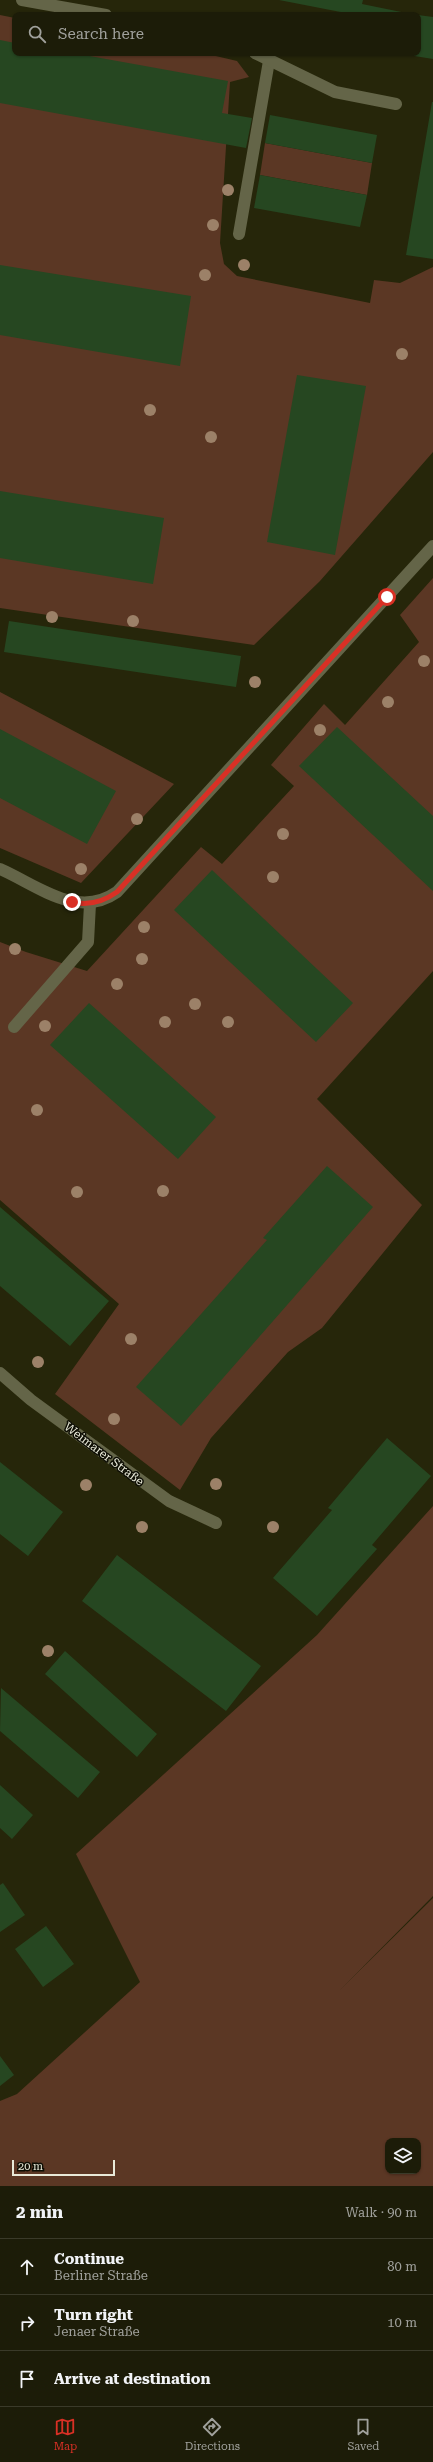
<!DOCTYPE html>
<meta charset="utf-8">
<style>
:root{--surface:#1c1c08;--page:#292916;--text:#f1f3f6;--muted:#a0a19c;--line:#3a3a29;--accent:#d93025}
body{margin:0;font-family:"Roboto Serif",serif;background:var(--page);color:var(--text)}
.controls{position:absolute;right:12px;bottom:12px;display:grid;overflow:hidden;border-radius:8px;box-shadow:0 1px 3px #0004}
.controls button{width:36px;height:36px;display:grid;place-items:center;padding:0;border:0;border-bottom:1px solid var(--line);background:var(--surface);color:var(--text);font:20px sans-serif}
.scale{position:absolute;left:12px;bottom:10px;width:103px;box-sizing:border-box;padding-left:4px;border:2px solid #e9ead9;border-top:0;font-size:11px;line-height:14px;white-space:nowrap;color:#e9ead9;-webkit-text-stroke:3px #0e0e04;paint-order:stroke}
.stop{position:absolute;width:12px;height:12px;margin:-9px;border:3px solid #d93025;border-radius:50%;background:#fff}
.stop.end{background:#d93025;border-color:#fff;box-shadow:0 1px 4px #0008}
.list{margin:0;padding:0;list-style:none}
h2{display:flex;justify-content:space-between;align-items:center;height:52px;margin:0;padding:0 16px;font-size:17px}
h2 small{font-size:13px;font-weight:400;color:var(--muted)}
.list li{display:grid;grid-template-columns:26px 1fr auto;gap:12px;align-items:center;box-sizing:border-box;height:56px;padding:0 16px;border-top:1px solid var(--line)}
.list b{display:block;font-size:15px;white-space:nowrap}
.list p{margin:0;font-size:13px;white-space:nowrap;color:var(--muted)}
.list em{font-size:13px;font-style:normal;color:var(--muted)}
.icon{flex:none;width:22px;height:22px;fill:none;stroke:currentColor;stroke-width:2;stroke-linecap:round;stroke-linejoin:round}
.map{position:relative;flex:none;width:433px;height:2186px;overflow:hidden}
.search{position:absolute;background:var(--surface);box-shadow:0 1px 3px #0004;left:12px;right:12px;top:12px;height:44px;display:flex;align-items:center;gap:10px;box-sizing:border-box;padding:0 14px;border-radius:8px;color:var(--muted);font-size:15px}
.sheet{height:220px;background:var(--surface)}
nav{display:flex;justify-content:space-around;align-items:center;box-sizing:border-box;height:56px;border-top:1px solid var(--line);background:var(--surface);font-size:11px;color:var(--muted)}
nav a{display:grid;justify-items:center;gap:2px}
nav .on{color:var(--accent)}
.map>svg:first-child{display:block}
.green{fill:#5b3724;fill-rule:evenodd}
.building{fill:#264721}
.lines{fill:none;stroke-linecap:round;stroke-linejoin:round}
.lane{stroke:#646548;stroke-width:12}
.street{stroke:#646548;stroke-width:12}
.tree{fill:#9c8168}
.route{stroke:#d93025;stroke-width:5}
.labels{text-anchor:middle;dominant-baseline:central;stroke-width:3;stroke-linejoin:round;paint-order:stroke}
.street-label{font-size:12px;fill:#e9ead9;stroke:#0e0e04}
</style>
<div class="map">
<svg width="433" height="2186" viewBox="0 0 433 2186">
<rect width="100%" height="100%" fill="#26260a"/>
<path class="green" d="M0,15l15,3v35h188l34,8 12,16 -19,5 -10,161 4,21 13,12 133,27 4,-23 26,3 33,-16v185l-113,129 -66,64 -254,-37z
M265,143l107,20 -5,32 -107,-20z
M433,578v393l-116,128 105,106 -100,123 -34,24 -77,86 -31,52 -125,-96 64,-90 -119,-104v-258l26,10 61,19 114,-124 21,17 72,-78 -23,-21 53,-61 21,21 74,-83 -19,-27z
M0,692l174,92 -93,99 -81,-35z
M433,1506v390l-93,94 93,-92v288h-433v-85l17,-7 123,-112 -64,-128 241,-219zM388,2141h30v30h-30z"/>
<path class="building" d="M279,0h84l-1,4 54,11h-60z
M418,15l15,2v42l-31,-5 16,-1z
M0,40l15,3v10h58l155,28 -6,32 30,5 -6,30 -246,-45z
M432,102h1v157l-27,-4z
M270,115l107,20 -5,28 -107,-20z
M260,175l107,20 -7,32 -106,-19z
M0,265l191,31 -11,70 -180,-31z
M297,375l69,11 -31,169 -68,-13z
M0,491l164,27 -11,66 -153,-26z
M9,621l232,35 -5,31 -232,-35z
M337,727l96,89v75l-134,-125z
M0,729l116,62 -29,53 -87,-46z
M212,870l141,133 -37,39 -142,-132z
M89,1003l127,114 -38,42 -128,-114z
M327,1166l46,41 -192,219 -45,-39 131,-147 -4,-2z
M0,1207l109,94 -39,45 -70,-60z
M387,1438l44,38 -59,69 5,4 -60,67 -44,-38 59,-68 -4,-2z
M0,1462l63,50 -35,44 -28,-22z
M117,1555l144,111 -35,45 -144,-110z
M65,1651l92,83 -20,23 -92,-83z
M1,1688l99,84 -22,26 -78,-67z
M0,1785l33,30 -21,24 -12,-11z
M3,1883l22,32 -25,17v-47z
M46,1926l28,38 -31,23 -28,-38z
M0,2056l14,19 -14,11z"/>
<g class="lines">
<path class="lane" d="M239,234l30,-173
M14,1027l74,-85 2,-38"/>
<path class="street" d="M22,0l84,15
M255,53l80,39 61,12
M0,869c37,16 77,51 117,23l316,-346
M0,1373l31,27 138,101 47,22"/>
</g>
<g class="tree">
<circle cx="228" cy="190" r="6"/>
<circle cx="213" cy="225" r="6"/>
<circle cx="244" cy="265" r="6"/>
<circle cx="205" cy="275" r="6"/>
<circle cx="402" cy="354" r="6"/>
<circle cx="150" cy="410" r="6"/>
<circle cx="211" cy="437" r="6"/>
<circle cx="52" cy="617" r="6"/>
<circle cx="133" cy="621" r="6"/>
<circle cx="424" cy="661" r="6"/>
<circle cx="255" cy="682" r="6"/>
<circle cx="388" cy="702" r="6"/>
<circle cx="320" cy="730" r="6"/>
<circle cx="137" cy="819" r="6"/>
<circle cx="283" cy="834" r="6"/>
<circle cx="81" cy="869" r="6"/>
<circle cx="273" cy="877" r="6"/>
<circle cx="144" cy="927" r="6"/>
<circle cx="15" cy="949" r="6"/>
<circle cx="142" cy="959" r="6"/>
<circle cx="117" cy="984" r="6"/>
<circle cx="195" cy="1004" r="6"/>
<circle cx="165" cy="1022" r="6"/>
<circle cx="228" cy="1022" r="6"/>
<circle cx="45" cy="1026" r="6"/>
<circle cx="37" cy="1110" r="6"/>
<circle cx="163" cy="1191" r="6"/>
<circle cx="77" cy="1192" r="6"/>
<circle cx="131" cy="1339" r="6"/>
<circle cx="38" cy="1362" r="6"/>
<circle cx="114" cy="1419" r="6"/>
<circle cx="216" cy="1484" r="6"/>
<circle cx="86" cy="1485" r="6"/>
<circle cx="142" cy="1527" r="6"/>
<circle cx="273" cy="1527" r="6"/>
<circle cx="48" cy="1651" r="6"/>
</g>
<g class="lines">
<path class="route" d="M72,902c17,4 31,0 45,-10l270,-295"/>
</g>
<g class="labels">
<g class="street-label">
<text transform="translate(104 1454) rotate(37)">Weimarer Straße</text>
</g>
</g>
</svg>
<div class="controls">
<button><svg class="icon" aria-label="layers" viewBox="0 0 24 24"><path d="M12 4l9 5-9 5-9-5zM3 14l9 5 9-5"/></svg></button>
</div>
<div class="scale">20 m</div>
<div class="stop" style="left:387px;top:597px"></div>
<div class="stop end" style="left:72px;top:902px"></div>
<div class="search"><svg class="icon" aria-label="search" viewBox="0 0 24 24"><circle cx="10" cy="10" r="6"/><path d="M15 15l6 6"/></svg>Search here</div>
</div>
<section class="sheet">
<h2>2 min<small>Walk · 90 m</small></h2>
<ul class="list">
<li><svg class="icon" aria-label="ahead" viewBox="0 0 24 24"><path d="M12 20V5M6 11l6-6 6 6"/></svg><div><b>Continue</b><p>Berliner Straße</p></div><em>80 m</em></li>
<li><svg class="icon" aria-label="right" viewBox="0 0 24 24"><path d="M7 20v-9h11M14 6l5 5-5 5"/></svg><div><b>Turn right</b><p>Jenaer Straße</p></div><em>10 m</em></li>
<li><svg class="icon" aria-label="arrive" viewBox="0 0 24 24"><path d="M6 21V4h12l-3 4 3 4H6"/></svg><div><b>Arrive at destination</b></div></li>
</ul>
</section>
<nav>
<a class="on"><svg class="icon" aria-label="map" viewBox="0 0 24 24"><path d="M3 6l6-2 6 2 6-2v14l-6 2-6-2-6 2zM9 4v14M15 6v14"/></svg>Map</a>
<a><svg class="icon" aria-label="directions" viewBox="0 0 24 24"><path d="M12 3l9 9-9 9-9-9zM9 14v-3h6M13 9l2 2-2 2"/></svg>Directions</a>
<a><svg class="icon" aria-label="saved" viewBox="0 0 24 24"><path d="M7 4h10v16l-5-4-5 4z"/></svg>Saved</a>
</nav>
